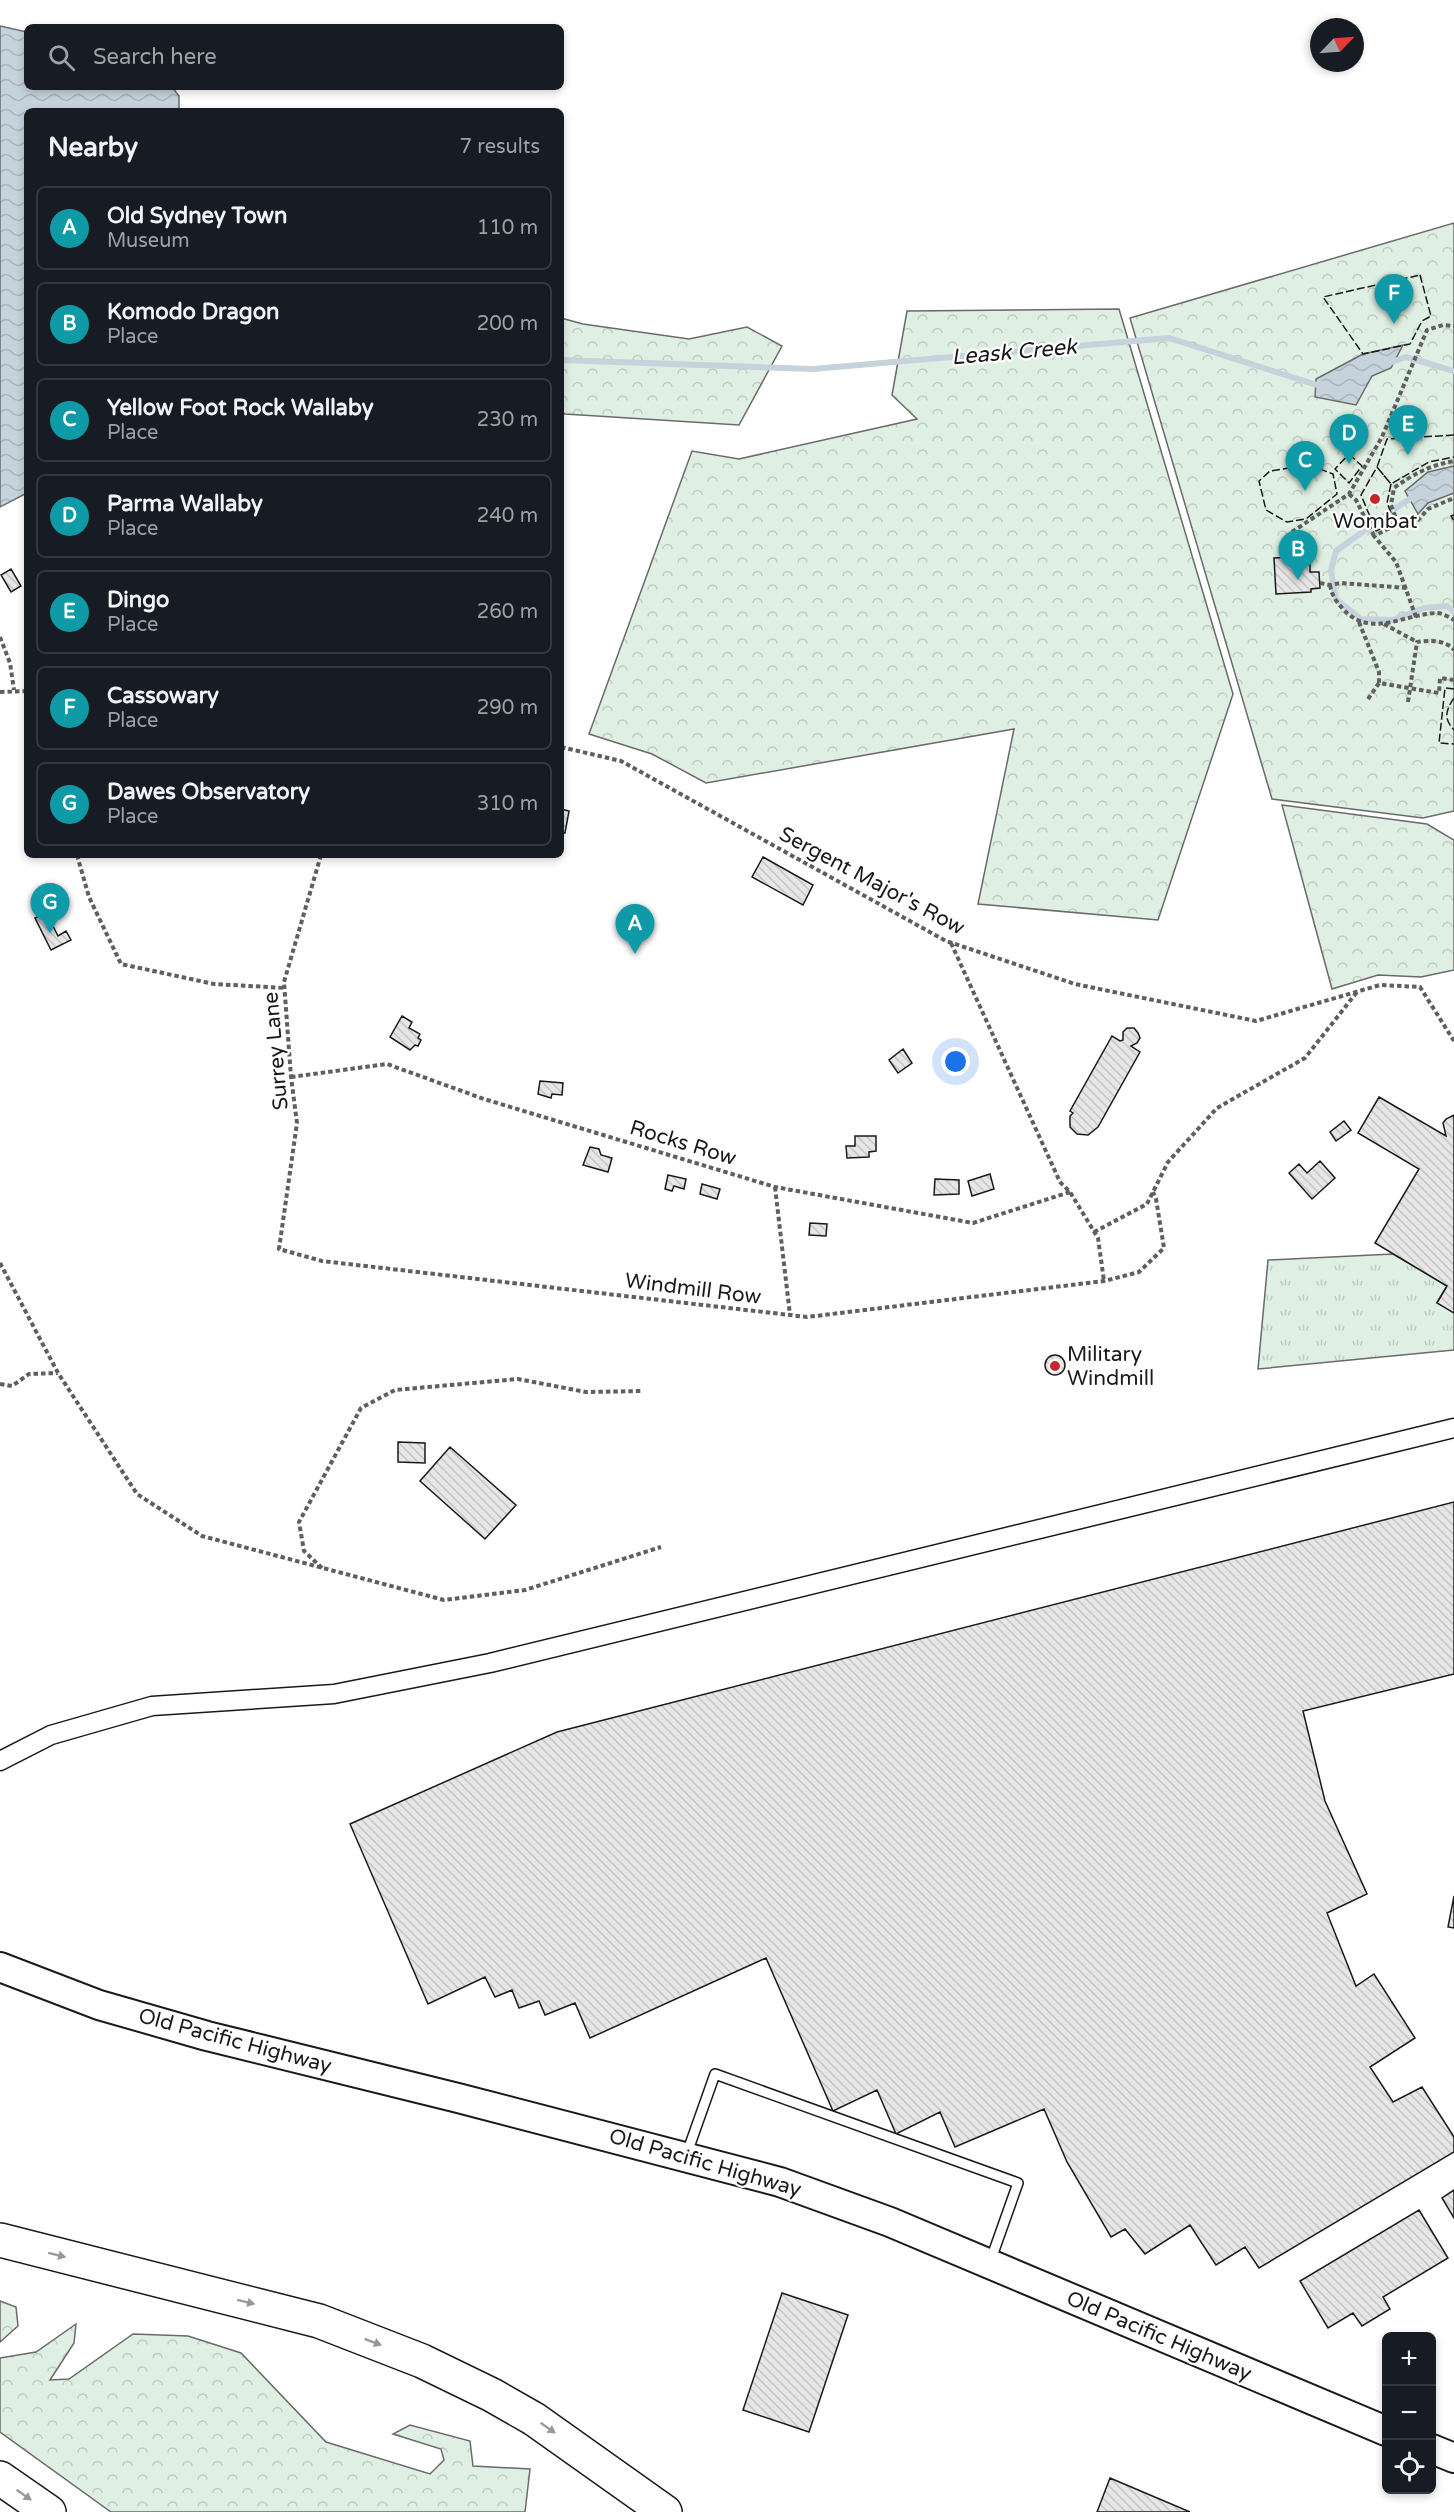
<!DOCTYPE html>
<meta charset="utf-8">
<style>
:root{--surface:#171b24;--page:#242831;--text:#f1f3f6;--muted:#9ea1a6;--line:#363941;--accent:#1a73e8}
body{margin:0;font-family:"Varela Round",sans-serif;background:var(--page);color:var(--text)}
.controls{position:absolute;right:18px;bottom:18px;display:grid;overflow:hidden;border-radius:9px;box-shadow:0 3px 9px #0003}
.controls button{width:54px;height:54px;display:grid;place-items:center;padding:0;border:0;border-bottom:2px solid var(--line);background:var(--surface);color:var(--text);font:30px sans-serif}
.compass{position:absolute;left:1310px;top:18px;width:54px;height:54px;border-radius:50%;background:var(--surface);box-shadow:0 3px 9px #0003;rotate:65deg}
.you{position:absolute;left:956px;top:1062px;width:21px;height:21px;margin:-15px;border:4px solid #fff;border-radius:50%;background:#1a73e8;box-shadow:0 0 0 9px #1a73e833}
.badge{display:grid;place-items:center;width:39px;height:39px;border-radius:50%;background:var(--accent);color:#fff;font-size:20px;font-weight:700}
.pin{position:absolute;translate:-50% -50px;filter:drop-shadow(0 2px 3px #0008)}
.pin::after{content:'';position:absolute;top:32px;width:21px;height:18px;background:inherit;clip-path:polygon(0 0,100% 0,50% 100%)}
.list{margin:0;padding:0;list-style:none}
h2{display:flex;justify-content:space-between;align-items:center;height:78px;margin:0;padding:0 24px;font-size:26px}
h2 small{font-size:20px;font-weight:400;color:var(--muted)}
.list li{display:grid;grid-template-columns:39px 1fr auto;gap:18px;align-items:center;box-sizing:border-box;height:84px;margin:0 12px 12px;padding:0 12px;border:2px solid var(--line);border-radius:9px}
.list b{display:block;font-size:22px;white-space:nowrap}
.list p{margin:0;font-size:20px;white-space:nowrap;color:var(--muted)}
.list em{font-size:20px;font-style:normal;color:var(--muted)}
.icon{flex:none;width:33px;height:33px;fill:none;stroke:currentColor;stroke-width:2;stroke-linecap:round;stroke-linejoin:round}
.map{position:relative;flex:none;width:1454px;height:2512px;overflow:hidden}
.search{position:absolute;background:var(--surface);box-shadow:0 3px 9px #0003;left:24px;top:24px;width:540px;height:66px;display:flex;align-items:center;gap:15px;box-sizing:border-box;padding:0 21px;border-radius:9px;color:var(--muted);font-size:22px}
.panel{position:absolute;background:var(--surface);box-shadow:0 3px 9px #0003;left:24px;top:108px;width:540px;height:750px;border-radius:9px}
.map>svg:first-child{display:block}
.grass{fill:url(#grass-tufts);stroke:#6a6a6a;stroke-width:1.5}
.forest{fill:url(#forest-crowns);stroke:#6a6a6a;stroke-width:1.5}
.water{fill:url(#water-waves);stroke:#6a6a6a;stroke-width:1.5}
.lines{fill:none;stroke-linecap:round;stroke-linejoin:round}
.stream{stroke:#c6d2dc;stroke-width:6}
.building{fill:url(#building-back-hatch);stroke:#1a1a1a;stroke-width:1.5}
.lane-casing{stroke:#1a1a1a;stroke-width:12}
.street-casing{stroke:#1a1a1a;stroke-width:21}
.primary-casing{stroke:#1a1a1a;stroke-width:32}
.highway-casing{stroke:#1a1a1a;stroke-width:36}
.path{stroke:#5f5f5f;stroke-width:4;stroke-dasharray:4.5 3;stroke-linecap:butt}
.lane{stroke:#fff;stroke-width:9}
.street{stroke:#fff;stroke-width:18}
.primary{stroke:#fff;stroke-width:28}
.highway{stroke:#fff;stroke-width:33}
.fence{stroke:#1a1a1a;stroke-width:1.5;stroke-dasharray:8 3;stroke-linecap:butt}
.oneway{fill:#989898}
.poi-dot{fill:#c62828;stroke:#fff;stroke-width:2}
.labels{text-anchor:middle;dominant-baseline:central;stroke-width:4.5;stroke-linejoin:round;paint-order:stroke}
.poi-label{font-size:21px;fill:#1a1a1a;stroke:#fff}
.street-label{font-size:21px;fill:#1a1a1a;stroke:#fff}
.water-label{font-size:22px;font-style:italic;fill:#1a1a1a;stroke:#fff}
</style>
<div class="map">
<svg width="1454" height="2512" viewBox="0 0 1454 2512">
<defs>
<pattern id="grass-tufts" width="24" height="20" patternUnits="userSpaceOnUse" patternTransform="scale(1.5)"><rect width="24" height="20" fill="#e0efe3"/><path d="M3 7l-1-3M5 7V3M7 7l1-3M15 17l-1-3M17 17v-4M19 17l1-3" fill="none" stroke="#c0ccc2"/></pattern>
<pattern id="forest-crowns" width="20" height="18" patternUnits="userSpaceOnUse" patternTransform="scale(1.5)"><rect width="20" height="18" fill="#e0efe3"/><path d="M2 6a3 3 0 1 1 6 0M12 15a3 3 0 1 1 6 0" fill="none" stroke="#c0ccc2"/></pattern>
<pattern id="water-waves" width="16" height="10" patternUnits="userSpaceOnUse" patternTransform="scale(1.5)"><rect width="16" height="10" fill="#c6d2dc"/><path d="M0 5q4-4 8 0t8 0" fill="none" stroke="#aab4bc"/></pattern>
<pattern id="building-back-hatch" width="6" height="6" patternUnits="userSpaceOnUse" patternTransform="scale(1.5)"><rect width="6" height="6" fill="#e6e6e6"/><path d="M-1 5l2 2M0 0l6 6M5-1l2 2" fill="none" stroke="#c5c5c5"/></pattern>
</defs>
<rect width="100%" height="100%" fill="#fff"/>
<path class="grass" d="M1393,1254l54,32 -10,16 17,11v37l-196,19 10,-109z"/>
<path class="forest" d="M1454,223v588l-31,7 -151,-19 -142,-481z
M1119,309l114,385 -75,226 -180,-16 36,-175 -308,54 -54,-29 -63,-20 103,-283 47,8 178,-40 -25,-24 15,-84z
M561,318l22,6 106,15 58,-12 35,19 -43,79 -174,-11 -4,-2z
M1282,805l145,19 27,16v130l-33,7 -43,-2 -46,14z
M0,2301l16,6 2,19 -18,16z
M76,2324l-2,19 -24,37 19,-1 64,-45 55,2 53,17 85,89 104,32 14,-14 -3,-11 -48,-15 17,-9 60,16 3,25 57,3 -5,43h-414l-111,-80v-74l36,-6z"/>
<path class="water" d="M0,26l27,6v55h145l7,9v15h-152v382l-27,14z
M1403,345l-12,23 -19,8 -16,29 -41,-8 1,-18 47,-25z
M1454,466v27l-26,10 -10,11 -13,-23 23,-19z"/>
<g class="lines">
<path class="stream" d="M561,360l252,9 356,-31 148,47 5,-1
M1389,363l17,-6 48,14
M1396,508l18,-12
M1390,512l-54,39 -5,20 5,28 25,20 32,1 31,-12 23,-2 7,6"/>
</g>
<path class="building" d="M1310,556v16h9l1,16 -9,1v3l-35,2 -2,-36z
M11,569l10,17 -10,6 -10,-17z
M561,809l8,2 -4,22h-4z
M763,857l50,28 -10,20 -51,-28z
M46,912l12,24 8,-5 5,9 -20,10 -16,-32z
M402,1016l10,6 -3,6 11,6 -2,4 3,2 -3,6 -3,-1 -5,5 -20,-13z
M1127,1028h7l4,5 2,5 -3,5 -6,3 9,6 -42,75 -10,8 -11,-1 -7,-7v-11l3,-3 -3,-2 42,-75 8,5 3,-1v-8z
M903,1049l9,14 -14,10 -9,-13z
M540,1081l23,2 -1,12 -10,-1 -1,4 -13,-4z
M1379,1097l67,39 -3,-13 3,-4 8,-4v198l-17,-10 10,-17 -72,-43 44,-74 -61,-36z
M1344,1121l7,9 -15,11 -6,-9z
M855,1136h21v15l-7,1v5l-22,1 -1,-12h9z
M590,1147l9,2 2,6 11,3 -4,14 -25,-7z
M1320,1161l15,17 -23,21 -23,-26 10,-9 8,9z
M990,1174l4,15 -22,7 -4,-15z
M668,1175l18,4 -2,10 -10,-3 -2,5 -7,-2z
M935,1179l24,1v14l-25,1z
M702,1184l18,5 -3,10 -17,-5z
M810,1223l17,1 -1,12 -17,-1z
M1045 1365a10 10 0 1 1 20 0a10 10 0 1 1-20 0Z
M398,1442l27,1v20l-27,-1z
M450,1447l66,58 -31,34 -65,-58z
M1454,1502v172l-151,37 22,90 42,93 -40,19 29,73 18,-12 41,64 -45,29 23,35 29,-15 32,50v15l-195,116 -14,-21 -29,18 -26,-40 -45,29 -20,-25 -14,8 -44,-75 -23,-53 -89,38 -15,-35 -44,22 -19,-44 -44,21 -67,-153 -176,80 -15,-35 -30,12 -6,-14 -20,7 -7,-18 -17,7 -10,-20 -57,27 -78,-180 207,-92z
M1454,1896v32l-6,-1z
M1454,2190v28l-12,-20z
M1419,2210l29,48 -65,39 7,12 -28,17 -9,-13 -25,15 -28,-47z
M782,2293l66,22 -39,117 -66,-22z
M1110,2478l80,34h-93z"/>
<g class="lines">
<g class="lane-casing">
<path id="lane" d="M687,2153l28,-79 303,109 -28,79"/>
</g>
<g class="street-casing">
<path id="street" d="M0,1761l51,-26 101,-29 182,-12 156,-31 964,-235"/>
</g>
<g class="primary-casing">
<path id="primary" d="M0,1967l99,38 108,31 251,62 322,84 110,40 496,209
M1432,2449l22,9"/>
</g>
<g class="highway-casing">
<path id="highway" d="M0,2240l319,81 103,40 70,34 42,24 131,93
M0,2478l49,34"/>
</g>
<path class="path" d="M1349,494l7,6 18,36
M1398,524l14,3 16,-18 26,-11
M1292,532l57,-38 33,-57 45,-107 16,-5 11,1
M1320,583l10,2 11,-2 66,5
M1330,585c2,11 6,16 13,24 27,30 61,5 94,4 5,0 12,4 17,7
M1416,617l-20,-55 -22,-26 24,-12 -7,-19 3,-17c19,-14 37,-23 60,-27
M1359,622l20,50v11
M1384,624l33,18
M0,637l10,26 4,27
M0,692l27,-1
M1368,699l11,-16 60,10 1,-15 14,2
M1408,702l9,-60c12,-2 29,-2 37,8
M561,747l60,14 325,180 129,43 181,37 124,-36 40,2 34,54
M77,855l12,42 32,67 93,20 71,4
M321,855l-37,127 7,95 6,46 -18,126 43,12 485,56 297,-36 35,-9 25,-24 -8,-49 -3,-7
M951,943l109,239 10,10 28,46 6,43
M291,1077l96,-13 97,35 291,88 198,36 97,-31
M775,1187l15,128
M1094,1232l53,-28 21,-42 49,-54 88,-50 52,-66
M0,1263l58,110 79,121 65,42 242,64 81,-10 136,-43
M0,1384l12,2 17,-12 29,-1
M322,1568l-18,-17 -5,-29 62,-114 34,-18 123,-11 68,13 56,-1"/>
<use href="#lane" class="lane"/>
<use href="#street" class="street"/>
<use href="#primary" class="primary"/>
<use href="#highway" class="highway"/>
<path class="fence" d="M1420,275l11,41 -9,5 -12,23 -47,10 -40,-57z
M1454,435l-67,4 -10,28 14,17 38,-22 25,-5
M1349,454l13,12 -13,17 -14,-14z
M1309,465l24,9 4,20 -31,25 -19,3 -21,-12 -7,-29 11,-10z
M1377,467l14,17 -4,19 8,19 -19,9 -15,-36z
M1454,515l-3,1 3,5
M1454,689l-9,-1 -6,55 15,1
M1454,698c-8,12 -11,20 0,32"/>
</g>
<defs><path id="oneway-solid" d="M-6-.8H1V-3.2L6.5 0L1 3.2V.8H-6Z" transform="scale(1.5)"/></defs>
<g class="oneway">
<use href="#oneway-solid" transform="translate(57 2255) rotate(14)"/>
<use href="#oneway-solid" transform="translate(246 2302) rotate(14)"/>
<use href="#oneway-solid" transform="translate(373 2342) rotate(21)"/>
<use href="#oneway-solid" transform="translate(548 2428) rotate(35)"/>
<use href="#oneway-solid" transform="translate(24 2495) rotate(35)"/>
</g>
<g class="poi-dot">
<circle cx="1375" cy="499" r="6"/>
<circle cx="1055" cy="1366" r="6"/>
</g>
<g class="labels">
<g class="poi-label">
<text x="1375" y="521">Wombat</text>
<text x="1067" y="1354" text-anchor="start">Military<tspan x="1067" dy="24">Windmill</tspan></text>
</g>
<g class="street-label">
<text transform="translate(872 881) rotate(28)">Sergent Major's Row</text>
<text transform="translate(276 1051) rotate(-95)">Surrey Lane</text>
<text transform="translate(683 1143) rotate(17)">Rocks Row</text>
<text transform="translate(693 1289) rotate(7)">Windmill Row</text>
<text transform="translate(235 2041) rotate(15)">Old Pacific Highway</text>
<text transform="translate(705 2163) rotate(16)">Old Pacific Highway</text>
<text transform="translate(1159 2336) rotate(23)">Old Pacific Highway</text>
</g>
<g class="water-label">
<text transform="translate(1014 352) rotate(-5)">Leask Creek</text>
</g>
</g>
</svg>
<div class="controls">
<button>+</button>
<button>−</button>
<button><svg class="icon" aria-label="locate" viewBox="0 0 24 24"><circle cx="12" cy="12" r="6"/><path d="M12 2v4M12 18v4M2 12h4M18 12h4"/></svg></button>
</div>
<svg class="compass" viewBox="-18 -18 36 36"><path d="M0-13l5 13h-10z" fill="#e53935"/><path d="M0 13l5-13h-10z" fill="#9ea1a6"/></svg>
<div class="you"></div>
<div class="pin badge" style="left:635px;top:954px;background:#0f9aa8">A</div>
<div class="pin badge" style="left:1298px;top:580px;background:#0f9aa8">B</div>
<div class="pin badge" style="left:1305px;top:491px;background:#0f9aa8">C</div>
<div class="pin badge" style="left:1349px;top:464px;background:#0f9aa8">D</div>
<div class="pin badge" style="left:1408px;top:455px;background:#0f9aa8">E</div>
<div class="pin badge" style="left:1394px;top:324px;background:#0f9aa8">F</div>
<div class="pin badge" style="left:50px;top:933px;background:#0f9aa8">G</div>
<div class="search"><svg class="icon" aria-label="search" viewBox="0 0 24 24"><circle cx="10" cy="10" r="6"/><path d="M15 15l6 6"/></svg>Search here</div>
<section class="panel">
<h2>Nearby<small>7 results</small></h2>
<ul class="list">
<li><span class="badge" style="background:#0f9aa8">A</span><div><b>Old Sydney Town</b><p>Museum</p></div><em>110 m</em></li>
<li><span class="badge" style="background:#0f9aa8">B</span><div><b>Komodo Dragon</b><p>Place</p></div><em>200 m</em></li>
<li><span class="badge" style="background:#0f9aa8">C</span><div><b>Yellow Foot Rock Wallaby</b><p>Place</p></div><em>230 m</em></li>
<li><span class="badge" style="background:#0f9aa8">D</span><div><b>Parma Wallaby</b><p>Place</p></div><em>240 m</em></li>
<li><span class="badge" style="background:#0f9aa8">E</span><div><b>Dingo</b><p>Place</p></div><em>260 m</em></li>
<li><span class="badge" style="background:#0f9aa8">F</span><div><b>Cassowary</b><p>Place</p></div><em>290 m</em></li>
<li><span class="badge" style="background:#0f9aa8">G</span><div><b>Dawes Observatory</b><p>Place</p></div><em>310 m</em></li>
</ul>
</section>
</div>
